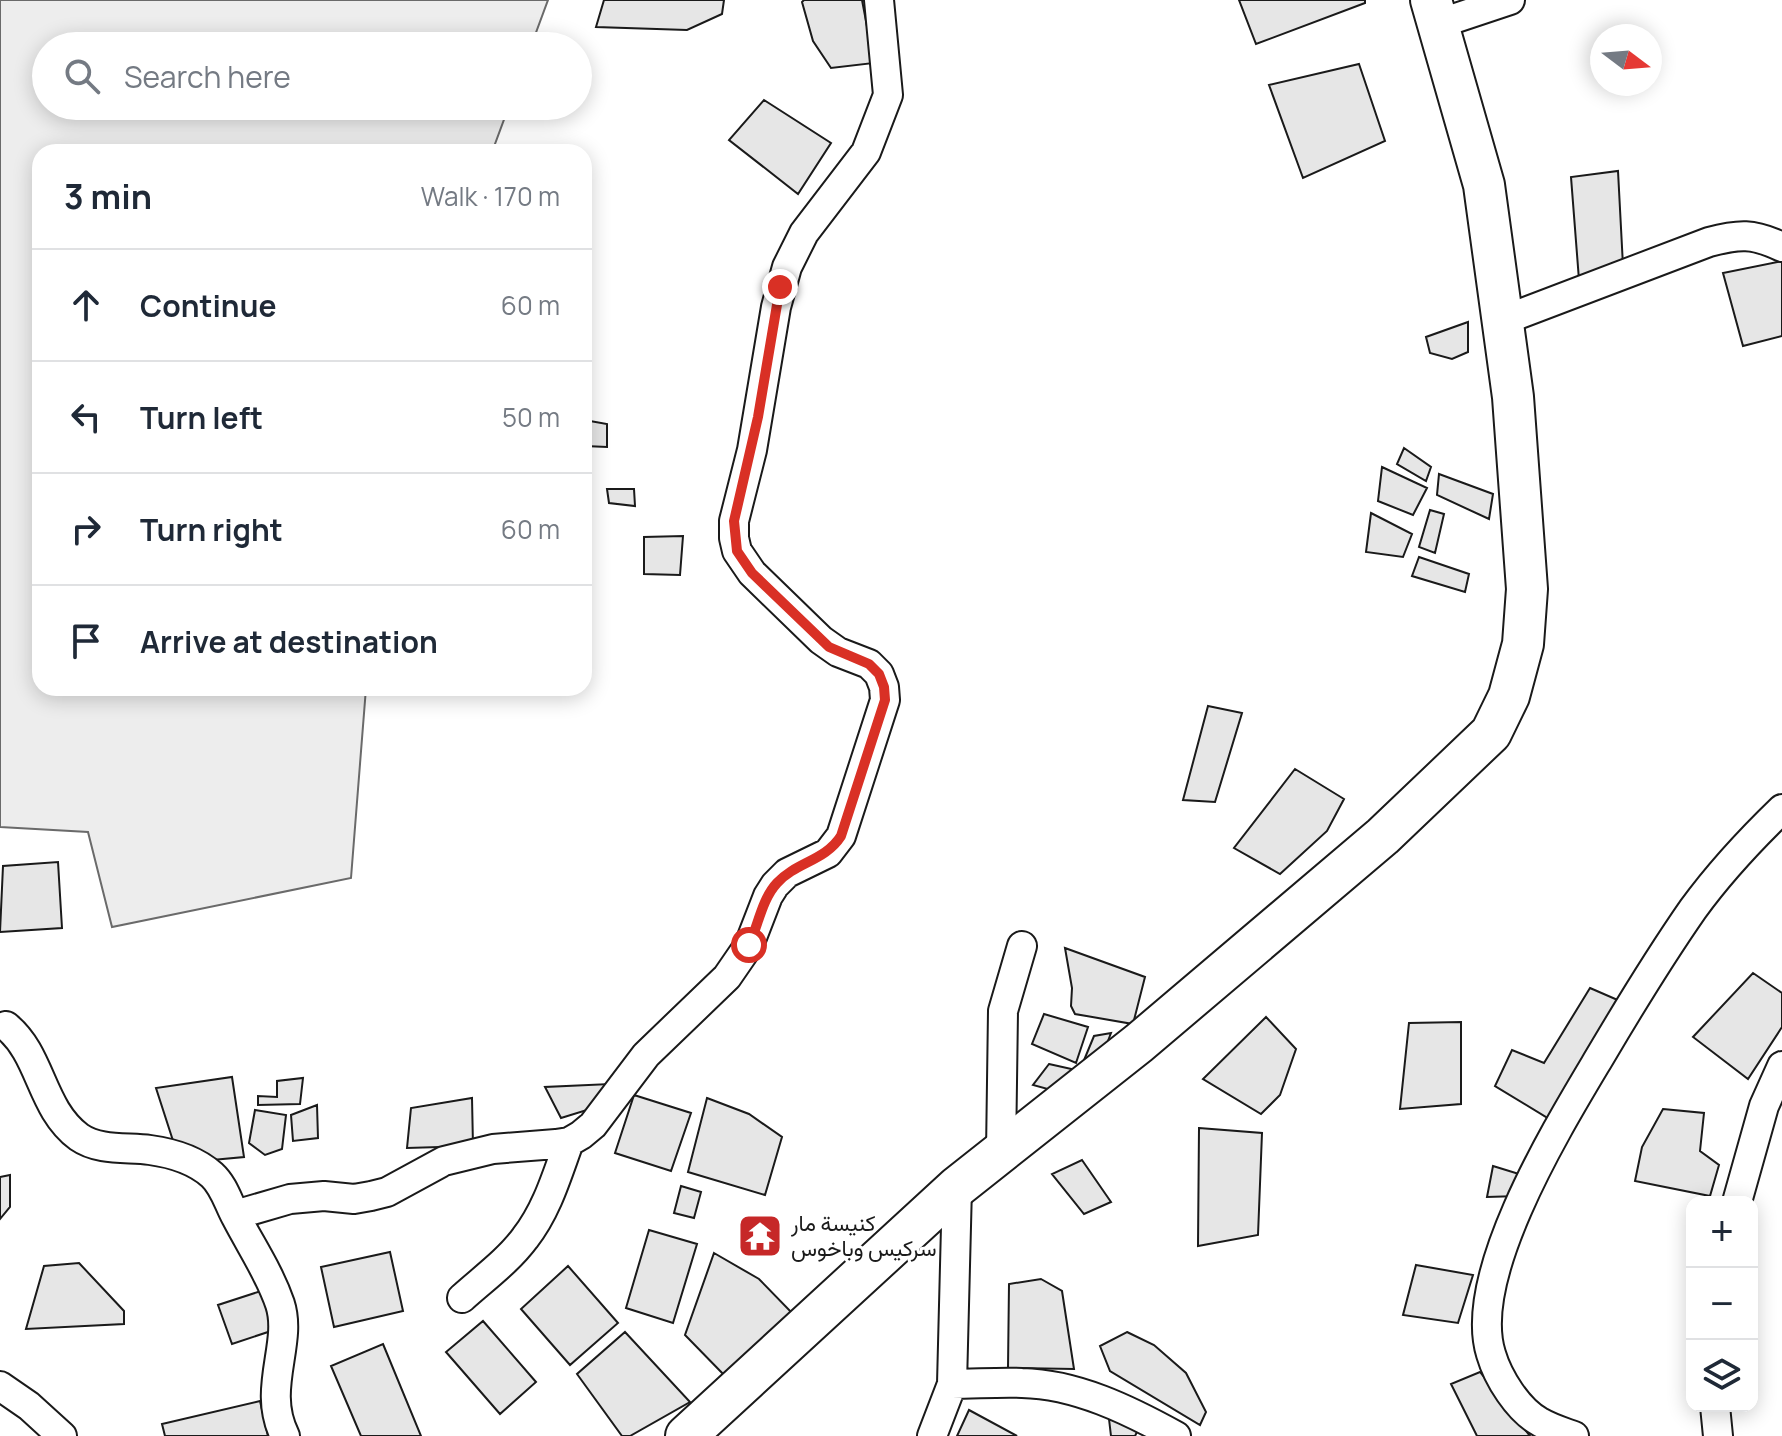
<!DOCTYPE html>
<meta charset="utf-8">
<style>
:root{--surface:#fff;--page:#f2f2f3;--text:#1f2937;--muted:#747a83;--line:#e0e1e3}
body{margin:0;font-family:Manrope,Vazirmatn,sans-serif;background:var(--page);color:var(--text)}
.controls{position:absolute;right:24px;bottom:24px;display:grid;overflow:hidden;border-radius:16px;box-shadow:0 4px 20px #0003}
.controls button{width:72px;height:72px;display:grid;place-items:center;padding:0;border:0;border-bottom:2px solid var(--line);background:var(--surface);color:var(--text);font:40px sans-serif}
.compass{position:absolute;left:1590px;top:24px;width:72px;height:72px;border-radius:50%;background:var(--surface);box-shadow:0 4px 20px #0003;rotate:106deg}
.stop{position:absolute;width:24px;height:24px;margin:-18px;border:6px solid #d93025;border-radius:50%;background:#fff}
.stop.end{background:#d93025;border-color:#fff;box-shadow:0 2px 8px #0008}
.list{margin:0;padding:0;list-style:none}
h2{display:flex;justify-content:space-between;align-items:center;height:104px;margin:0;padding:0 32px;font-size:34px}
h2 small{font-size:26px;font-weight:400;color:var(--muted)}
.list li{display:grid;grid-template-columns:52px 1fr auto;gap:24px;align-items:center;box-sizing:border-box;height:112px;padding:0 32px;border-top:2px solid var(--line)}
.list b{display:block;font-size:30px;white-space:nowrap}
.list em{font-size:26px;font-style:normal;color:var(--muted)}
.icon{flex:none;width:44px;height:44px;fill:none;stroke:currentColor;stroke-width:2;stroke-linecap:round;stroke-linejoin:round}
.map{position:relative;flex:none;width:1782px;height:1436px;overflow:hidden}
.search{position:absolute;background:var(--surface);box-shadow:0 4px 20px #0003;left:32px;top:32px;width:560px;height:88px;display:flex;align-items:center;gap:20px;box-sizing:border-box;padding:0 28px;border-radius:44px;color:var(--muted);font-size:30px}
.panel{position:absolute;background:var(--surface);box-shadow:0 4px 20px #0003;left:32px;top:144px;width:560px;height:552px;border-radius:24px}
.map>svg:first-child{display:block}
.built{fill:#ededed;stroke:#6a6a6a;stroke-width:2}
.building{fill:#e6e6e6;stroke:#1a1a1a;stroke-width:2}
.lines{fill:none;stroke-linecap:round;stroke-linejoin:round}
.street-casing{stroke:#1a1a1a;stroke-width:32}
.secondary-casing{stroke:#1a1a1a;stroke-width:44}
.street{stroke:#fff;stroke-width:28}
.secondary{stroke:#fff;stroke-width:40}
.route{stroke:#d93025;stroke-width:10}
.labels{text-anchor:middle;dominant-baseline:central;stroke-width:6;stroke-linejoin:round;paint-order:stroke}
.poi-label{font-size:22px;fill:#1a1a1a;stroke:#fff;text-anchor:start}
</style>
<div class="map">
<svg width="1782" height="1436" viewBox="0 0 1782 1436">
<rect width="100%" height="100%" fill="#fff"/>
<path class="built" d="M0,0h548l-17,46h-485v60h463l-17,46h-452v536h326l-15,190 -239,49 -24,-95 -88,-5z"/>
<path class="building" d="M604,0h120l-2,14 -35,16 -91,-3z
M804,0h58l12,63 -43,5 -18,-27 -11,-39z
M1239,0h126v3l-109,41z
M1359,64l26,77 -82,37 -34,-93z
M764,100l67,43 -33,51 -69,-54z
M1618,171l5,95 -44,14 -8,-103z
M1782,261v75l-39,10 -20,-73z
M1468,322v30l-16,7 -22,-6 -4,-16z
M590,421l17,3v23l-22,-1z
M1404,448l27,19 -5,14 -29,-17z
M1382,467l45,21 -14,27 -35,-14z
M1439,474l54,20 -4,25 -52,-24z
M607,489h27l1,17 -26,-3z
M1430,510l14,4 -9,39 -16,-6z
M1371,513l41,21 -9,23 -37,-5z
M683,536l-3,39 -36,-1v-37z
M1419,557l50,17 -4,18 -53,-16z
M1208,706l34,7 -27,89 -32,-2z
M1295,769l49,30 -17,32 -47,43 -46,-26z
M58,862l4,66 -62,4 3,-66z
M1065,948l80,29 -12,47 -58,-10 -4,-8 1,-18z
M1753,973l29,20v34l-34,52 -55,-42z
M1590,988l30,13 -69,119 -56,-34 17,-36 32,13z
M1044,1014l44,13 -12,36 -44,-19z
M1266,1017l30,32 -16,46 -19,19 -58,-35z
M1461,1022v82l-61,5 9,-86z
M1111,1033l-15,39 -14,-7 12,-29z
M1049,1064l27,6 -3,26 -40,-11z
M232,1077l12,80 -32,3 -36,-10 -20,-62z
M303,1078l-3,26 -42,1v-9l19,1v-16z
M610,1084l-10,22 -39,12 -16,-31z
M634,1095l57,18 -20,58 -56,-18z
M472,1098l1,48 -66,2 4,-40z
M707,1098l42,16 33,23 -17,58 -77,-23z
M317,1105l1,33 -25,3 -2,-26z
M1663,1109l41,4 -4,38 19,14 -9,31 -75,-15 7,-34z
M255,1110l31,5 -4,34 -17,6 -16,-12z
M1199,1128l63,5 -4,102 -60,11z
M1082,1160l29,42 -27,12 -32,-40z
M1493,1166l26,8v22l-32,1z
M10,1175v32l-10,12v-42z
M681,1186l20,6 -7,26 -20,-5z
M649,1230l48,14 -24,79 -47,-15z
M390,1252l13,59 -69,16 -13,-60z
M714,1253l45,26 35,36 -66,64 -43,-44z
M79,1263l45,48v13l-98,5 18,-63z
M1416,1265l57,10 -15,48 -55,-8z
M568,1266l50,57 -48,42 -49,-56z
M1041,1279l21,12 12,78 -66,-1 1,-84z
M261,1291l13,39 -42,14 -14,-39z
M483,1321l53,61 -36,32 -54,-62z
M625,1332l65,70 -60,34h-8l-45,-62z
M1127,1332l27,13 32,28 20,39 -6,13 -90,-54 -10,-25z
M383,1344l38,92h-60l-30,-70z
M1480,1372l50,64h-53l-26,-52z
M260,1401l8,35h-103l-3,-12z
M969,1410l48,26h-60z
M1109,1419l30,9 -4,8h-24z"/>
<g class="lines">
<g class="street-casing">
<path id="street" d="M1438,24l72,-24
M1504,320l205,-78c30,-8 44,-9 73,5
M6,1026c36,29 34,82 73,111 20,14 48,10 71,13 22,3 44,9 62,25 12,11 16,27 24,42 15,29 33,55 44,87 13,40 -19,85 5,132
M1001,1153l2,-142 19,-65
M1737,1202l27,-96 18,-40
M235,1215l55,-16 34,-3 30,3 17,-3 16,-4 57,-31 49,-12 63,-5 13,-2 12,-7 12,-10 53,-70 81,-78 22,-32 19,-49 7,-11 12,-12 41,-20 13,-17 44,-136 -1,-13 -5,-13 -10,-10 -31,-12 -17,-12 -69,-67 -15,-22 -3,-13v-17l18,-71 24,-143 11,-40 17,-34 62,-81 22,-57 -9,-95
M462,1298c21,-19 46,-37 63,-60 22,-28 32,-63 44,-96
M952,1384c23,0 47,-2 70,-1 54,1 107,27 154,53
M0,1386l29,20 33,30
M1715,1406l3,30
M932,1436l20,-52 5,-197
M1574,1436c-11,-4 -24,-8 -34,-14 -22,-12 -42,-44 -49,-68 -25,-80 70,-232 111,-301 29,-49 59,-98 91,-144 24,-33 60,-72 89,-100"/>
</g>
<g class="secondary-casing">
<path id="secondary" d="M686,1436l271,-249 182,-144 244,-207 108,-103 18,-37 14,-52 4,-55 -14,-192 -29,-212 -53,-185"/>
</g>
<use href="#street" class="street"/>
<use href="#secondary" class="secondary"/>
</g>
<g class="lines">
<path class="route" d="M749,945c9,-19 13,-46 28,-62 19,-21 48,-22 64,-47l44,-136 -1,-13 -5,-13 -10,-10 -40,-17 -77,-74 -15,-22 -3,-30 24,-104 22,-130"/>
</g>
<defs>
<g id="temple-square" transform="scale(2.3)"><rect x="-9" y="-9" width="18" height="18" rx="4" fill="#c62828" stroke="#fff"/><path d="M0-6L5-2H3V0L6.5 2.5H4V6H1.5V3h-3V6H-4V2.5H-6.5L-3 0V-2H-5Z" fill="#fff"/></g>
</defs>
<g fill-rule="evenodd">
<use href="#temple-square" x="760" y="1236"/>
</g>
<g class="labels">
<g class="poi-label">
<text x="791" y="1223">كنيسة مار<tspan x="791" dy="25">سركيس وباخوس</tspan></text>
</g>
</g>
</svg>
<div class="controls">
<button>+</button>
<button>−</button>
<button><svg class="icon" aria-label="layers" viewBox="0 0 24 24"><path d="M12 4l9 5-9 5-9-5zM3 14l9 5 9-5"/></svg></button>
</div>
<svg class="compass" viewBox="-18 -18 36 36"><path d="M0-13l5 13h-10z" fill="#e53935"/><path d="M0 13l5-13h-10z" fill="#747a83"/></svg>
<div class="stop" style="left:749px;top:945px"></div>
<div class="stop end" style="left:780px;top:287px"></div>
<div class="search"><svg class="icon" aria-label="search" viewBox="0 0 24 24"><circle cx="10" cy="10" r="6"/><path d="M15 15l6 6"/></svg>Search here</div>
<section class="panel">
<h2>3 min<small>Walk · 170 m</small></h2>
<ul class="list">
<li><svg class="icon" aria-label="ahead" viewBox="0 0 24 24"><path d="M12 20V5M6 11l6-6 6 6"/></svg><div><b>Continue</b></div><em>60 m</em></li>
<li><svg class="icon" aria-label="left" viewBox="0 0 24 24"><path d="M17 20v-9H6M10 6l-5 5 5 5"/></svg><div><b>Turn left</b></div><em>50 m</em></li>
<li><svg class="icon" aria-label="right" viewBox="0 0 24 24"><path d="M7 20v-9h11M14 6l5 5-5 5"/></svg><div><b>Turn right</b></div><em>60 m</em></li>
<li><svg class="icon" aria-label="arrive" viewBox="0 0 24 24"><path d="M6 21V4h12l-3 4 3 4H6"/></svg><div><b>Arrive at destination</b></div></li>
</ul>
</section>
</div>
